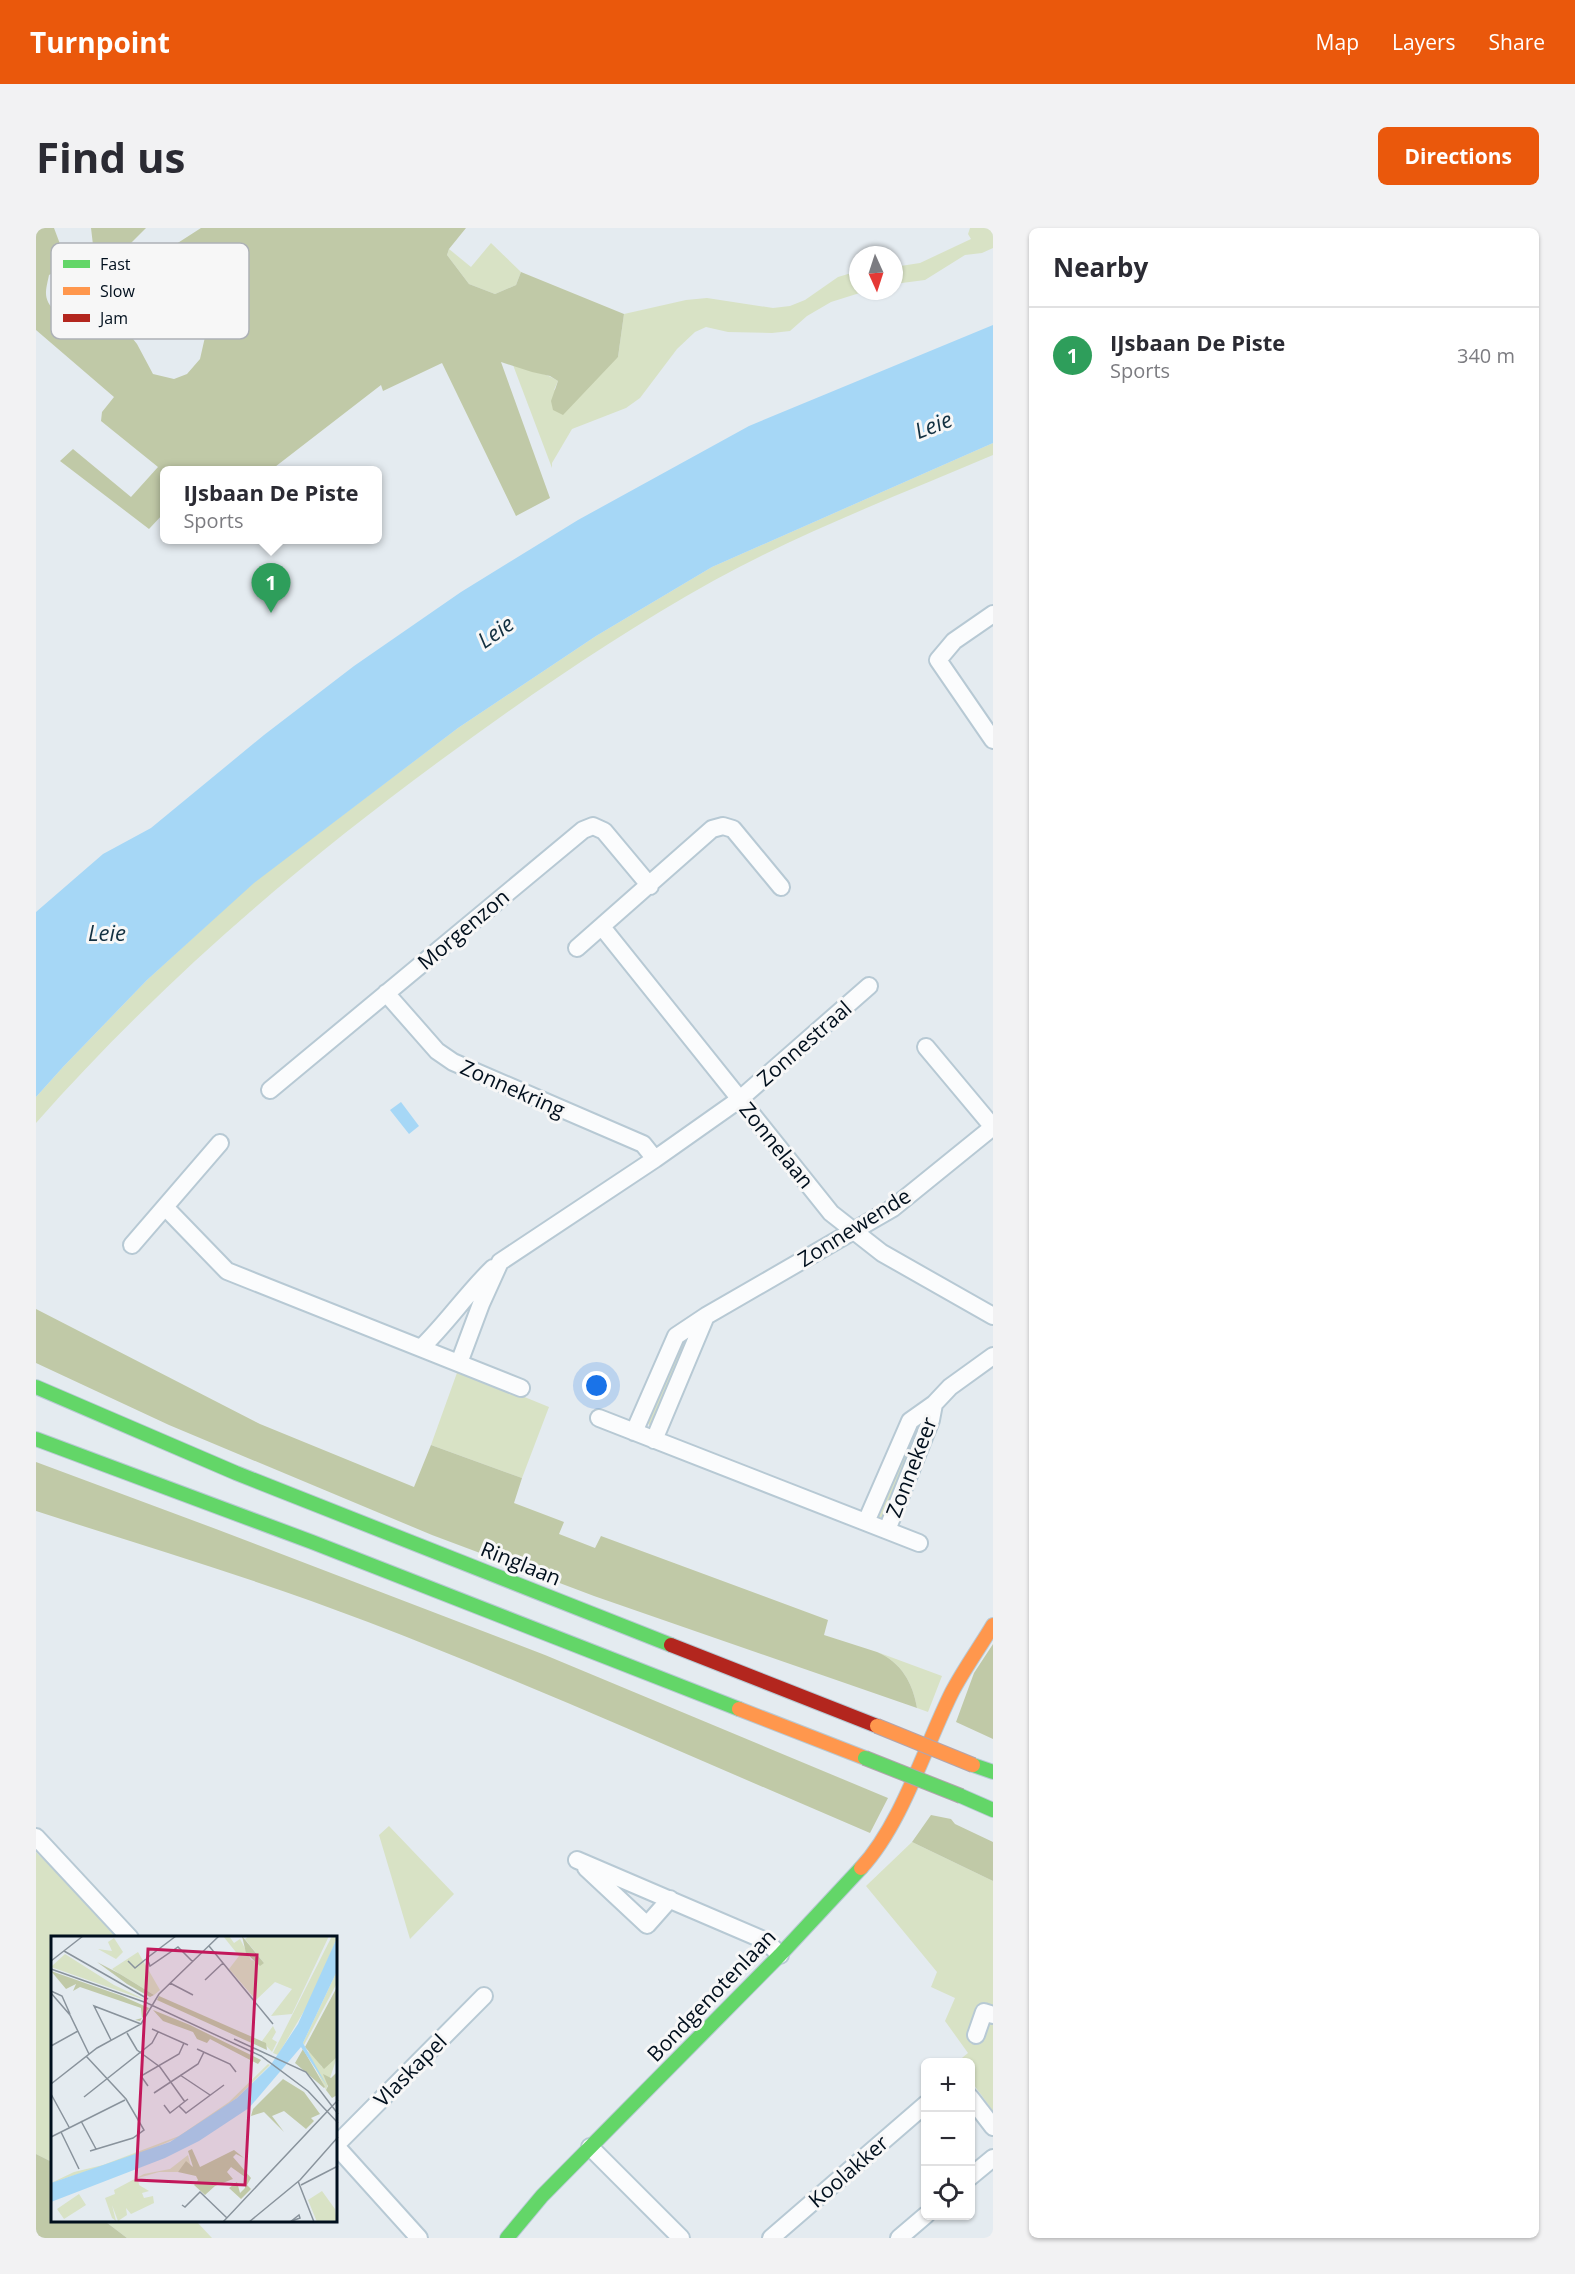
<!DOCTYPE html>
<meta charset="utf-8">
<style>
:root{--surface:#fff;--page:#f2f2f3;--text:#2b2b33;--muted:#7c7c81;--line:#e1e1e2;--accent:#ea580c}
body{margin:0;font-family:"Open Sans",sans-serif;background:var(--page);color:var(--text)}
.controls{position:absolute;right:18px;bottom:18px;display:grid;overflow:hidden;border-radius:9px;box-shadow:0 2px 4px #0004}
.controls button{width:54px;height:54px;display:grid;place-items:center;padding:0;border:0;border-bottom:2px solid var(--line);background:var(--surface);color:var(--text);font:30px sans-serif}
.compass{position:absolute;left:813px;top:18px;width:54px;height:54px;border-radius:50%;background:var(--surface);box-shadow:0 2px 4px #0004;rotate:177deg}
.you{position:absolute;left:561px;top:1158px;width:21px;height:21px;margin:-15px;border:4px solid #fff;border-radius:50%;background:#1a73e8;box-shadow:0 0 0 9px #1a73e833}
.badge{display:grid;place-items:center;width:39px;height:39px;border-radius:50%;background:var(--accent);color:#fff;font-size:20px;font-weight:700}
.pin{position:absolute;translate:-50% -50px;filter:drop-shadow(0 2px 3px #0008)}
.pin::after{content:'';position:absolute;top:32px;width:21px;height:18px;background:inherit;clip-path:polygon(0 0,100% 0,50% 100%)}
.popup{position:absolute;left:124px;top:238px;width:222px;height:78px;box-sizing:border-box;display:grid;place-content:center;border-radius:9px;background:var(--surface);filter:drop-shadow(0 2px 4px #0005);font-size:20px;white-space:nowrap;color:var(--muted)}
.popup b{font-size:22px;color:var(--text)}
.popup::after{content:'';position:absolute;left:50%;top:100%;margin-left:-12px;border:12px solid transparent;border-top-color:var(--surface)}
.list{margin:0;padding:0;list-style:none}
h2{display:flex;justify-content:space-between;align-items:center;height:78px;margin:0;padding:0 24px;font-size:26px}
h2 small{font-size:20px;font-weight:400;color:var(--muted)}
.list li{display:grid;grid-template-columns:39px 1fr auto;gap:18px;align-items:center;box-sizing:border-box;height:96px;padding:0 24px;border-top:2px solid var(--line)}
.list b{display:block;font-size:22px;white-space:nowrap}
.list p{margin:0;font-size:20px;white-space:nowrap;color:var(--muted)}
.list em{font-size:20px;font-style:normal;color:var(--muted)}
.icon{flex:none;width:33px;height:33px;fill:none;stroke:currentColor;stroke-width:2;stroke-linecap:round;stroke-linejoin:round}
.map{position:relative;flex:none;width:957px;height:2010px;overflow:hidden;border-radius:9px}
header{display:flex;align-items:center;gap:36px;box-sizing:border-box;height:84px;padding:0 30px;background:var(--accent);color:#fff}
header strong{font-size:28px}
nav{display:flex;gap:33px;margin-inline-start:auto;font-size:21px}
.intro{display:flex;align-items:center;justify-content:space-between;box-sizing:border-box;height:144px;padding:0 36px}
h1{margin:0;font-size:42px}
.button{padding:15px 27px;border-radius:9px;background:var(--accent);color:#fff;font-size:21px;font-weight:700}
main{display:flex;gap:36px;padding:0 36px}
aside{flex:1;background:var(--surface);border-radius:9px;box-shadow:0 2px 4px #0004}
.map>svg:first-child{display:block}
.green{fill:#d8e2c5}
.forest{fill:#c0c9a7}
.water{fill:#a6d7f6}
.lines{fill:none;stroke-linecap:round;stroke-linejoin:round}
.street-casing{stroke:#b7c9d4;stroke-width:20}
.fast-casing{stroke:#b7c9d4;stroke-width:16}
.slow-casing{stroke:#b7c9d4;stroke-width:16}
.jam-casing{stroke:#b7c9d4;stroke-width:16}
.street{stroke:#fbfcfd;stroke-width:16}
.fast{stroke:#63d668;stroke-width:14}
.slow{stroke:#ff974d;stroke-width:14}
.jam{stroke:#b3261e;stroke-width:14}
.fast-bridge-casing{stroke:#b1a5ae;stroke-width:16;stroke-linecap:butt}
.slow-bridge-casing{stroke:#b1a5ae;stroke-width:16;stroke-linecap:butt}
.fast-bridge{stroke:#63d668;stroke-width:14}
.slow-bridge{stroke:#ff974d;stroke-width:14}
.labels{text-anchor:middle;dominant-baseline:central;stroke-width:6;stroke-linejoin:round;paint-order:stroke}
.street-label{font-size:21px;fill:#000f1d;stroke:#f7f7f7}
.water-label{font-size:22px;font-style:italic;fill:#123041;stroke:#f7f7f7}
.inset-road{fill:none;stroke:#89939c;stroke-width:1.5}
.view{fill:#c2185b;fill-opacity:0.15;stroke:#c2185b;stroke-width:3}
.inset-edge{fill:none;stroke:#000f1d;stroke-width:3}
.key{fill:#f7f7f7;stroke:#adb1b6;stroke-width:1.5}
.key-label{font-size:16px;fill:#000f1d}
</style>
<header>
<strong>Turnpoint</strong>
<nav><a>Map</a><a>Layers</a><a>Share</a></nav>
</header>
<div class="intro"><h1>Find us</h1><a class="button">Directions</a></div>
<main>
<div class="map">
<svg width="957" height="2010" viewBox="0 0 957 2010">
<rect width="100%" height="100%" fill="#e4ebf0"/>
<path class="green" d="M934,0h23v20l-11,5 -17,2 -40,25 -31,4v-17l26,-4 51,-24 -3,-5z
M455,15l30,29 -5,13 -21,9 -26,-10 -22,-29 2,-6 22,18z
M822,43v20h8l-35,11 -24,14 -17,15 -18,2 -44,-1 -22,-5 -11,5 -18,17 -37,49 -14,10 -54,21 -20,34v5l-39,-103c15,6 32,7 45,16l-4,9 64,-33 6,-43 62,-14 21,-2 66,10 17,-2 15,-6 33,-23z
M957,215v12c-94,40 -191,77 -280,126 -95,53 -185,115 -272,179 -146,107 -285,227 -405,363v-26l27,-30 84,-87 107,-98 204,-154 138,-92 116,-69z
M644,1112l6,1 3,3 -36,82h-3l-2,-3z
M422,1142l91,37 -27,71 -91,-33z
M876,1202l6,2 -32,85h-7l-2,-4z
M841,1424l65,24 -14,36 -11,-4c-4,-25 -16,-46 -40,-56z
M353,1598l65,68 -44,45 -31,-104z
M876,1614l81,39v230l-22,-30 -1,-19h-13l11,-9 -23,-32 10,-23 -24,-11 6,-15 -71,-86z
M0,1624l84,86h-68v224l-16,-8z
M70,1994h91l15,16h-85z"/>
<path class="forest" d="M0,0h18l6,16v25l-11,6c-4,19 -6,23 7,38l20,-1 49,17 12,15 16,30 21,5 13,-5 13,-15 5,-22 -7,-14 -53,-39 1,-11 18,-15 9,-12 28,-18h265l-17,21 -2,6 22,29 26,10 21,-9 5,-13 103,42 -6,43 -55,58 -10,-5 -2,-9 7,-20 -8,-5 -18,-4 -31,-10 49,136 -34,18 -74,-153 -59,28 -2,-6 -110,85 -63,1 -2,-2 -2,2h-40v42l-15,16 -89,-68 13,-12 58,48 27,-30 -57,-46 1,-9 12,-15 -78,-67z
M55,0h55l-22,22 -17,4 -14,-9z
M0,1081l224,115 154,63 17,-42 91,33 -8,25 50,19 -5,12 36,14 6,-12 227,84 -4,15 53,17c24,10 36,31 40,56l-323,-112 -162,-61 -263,-110 -133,-62z
M0,1234l180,67 329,126 343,143 -18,35c-167,-71 -333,-146 -502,-211 -109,-42 -221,-75 -332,-111z
M957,1416v95l-37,-17 18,-49z
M895,1587l20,4 4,5 38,18v39l-81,-39z
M0,1926l16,8v60h54l21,16h-88l-3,-3z"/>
<path class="water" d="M957,97v118l-281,124 -116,69 -138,92 -204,155 -107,97 -84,87 -27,30v-185l67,-58 48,-26 113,-93 90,-69 107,-74 117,-72 171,-94z
M365,874l18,24 -10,8 -19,-24z"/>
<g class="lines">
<g class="street-casing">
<path id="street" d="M957,386l-39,27 -16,19 55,80
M566,699l229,286 51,40 111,63
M541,720l135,-119 11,-3 10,3 48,58
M350,765l51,58 16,11 190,82 12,15
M234,862l313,-260 10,-4 11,5 46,55
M129,979l62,64 294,117
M96,1017l88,-102
M385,1120c26,-25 46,-55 72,-80
M423,1135l22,-59 19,-42 155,-103 85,-60 129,-113
M563,1190l320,125
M598,1204l42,-96 30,-20 187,-108 100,-81 -67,-80
M618,1212l52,-124
M830,1294l44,-101 24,-17 16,-17 43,-31
M851,1302l44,-110 3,-16
M0,1609l94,101
M541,1632l189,81 14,14
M550,1640l61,57 23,-26
M940,1807l8,-23 9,3
M934,1869l23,30
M300,1917l148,-149
M300,1918l83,92
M554,1919l91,91
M934,1949l23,-19
M735,2010l155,-134
M863,2010l27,-23"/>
</g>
<g class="fast-casing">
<path id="fast" d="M0,1159l200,86 435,172
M0,1211l276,103 427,167
M937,1537l20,7
M925,1568l32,14
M471,2010l35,-42 238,-241 81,-87"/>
</g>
<g class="slow-casing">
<path id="slow" d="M703,1481l126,49
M825,1640c41,-44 64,-122 91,-176 12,-23 28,-45 41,-67"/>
</g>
<g class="jam-casing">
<path id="jam" d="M635,1417l206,81"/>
</g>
<use href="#street" class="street"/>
<use href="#fast" class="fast"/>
<use href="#slow" class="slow"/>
<use href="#jam" class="jam"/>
<g class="fast-bridge-casing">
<path id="fast-bridge" d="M829,1530l96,38"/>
</g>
<g class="slow-bridge-casing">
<path id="slow-bridge" d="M841,1498l96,39"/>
</g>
<use href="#fast-bridge" class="fast-bridge"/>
<use href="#slow-bridge" class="slow-bridge"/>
</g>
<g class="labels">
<g class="street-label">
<text transform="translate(427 701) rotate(-40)">Morgenzon</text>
<text transform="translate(768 815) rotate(-41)">Zonnestraal</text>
<text transform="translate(477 860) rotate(24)">Zonnekring</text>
<text transform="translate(741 917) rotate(51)">Zonnelaan</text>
<text transform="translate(818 999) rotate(-32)">Zonnewende</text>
<text transform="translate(875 1239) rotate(-69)">Zonnekeer</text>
<text transform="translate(485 1335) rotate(22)">Ringlaan</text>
<text transform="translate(675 1767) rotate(-46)">Bondgenotenlaan</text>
<text transform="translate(374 1842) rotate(-45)">Vlaskapel</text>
<text transform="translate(812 1943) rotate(-41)">Koolakker</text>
</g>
<g class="water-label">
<text transform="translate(897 196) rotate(-21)">Leie</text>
<text transform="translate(459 403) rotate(-35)">Leie</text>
<text x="71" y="704">Leie</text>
</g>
</g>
<g transform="translate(15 1708)">
<rect width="286" height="286" fill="#e4ebf0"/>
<path d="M172,0h6l5,7 6,-4 11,21 13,3 -19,-24 4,-3h80l-37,78 -21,2 21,-27 -17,-7 -19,18 -27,-31 10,-13zM281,0l5,2 -27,63 -32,54 -5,-2zM63,2l9,14 -7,7 -18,-10 14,2 -4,-9zM87,16l22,38 -6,5 -42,-26zM14,18l49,31 34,16 -97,-34zM286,35v12l-33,62 -1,-2zM222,90l3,6 -4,7 5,3 -5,10 -10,-11zM260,114l11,17 15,-10 -11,33 -18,-38zM217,128l2,1 -33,33 -53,37 -39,17 -94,31 23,-11 29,-7 76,-29 50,-34zM137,219l3,12 -5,-2 -8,7h-19l-21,6 1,7 10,6 -7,2 2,5 9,-2 1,7 -23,11 -5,-6 1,7 -9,6 -6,-16 4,16 -4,-3 -7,-20 10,-4 -1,-4 30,-16 26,-5zM271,255l13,18 2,13h-20l-9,-22zM28,258l7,11 -22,14 -7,-10z" fill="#d8e2c5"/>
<path d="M191,0l22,27 -4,3 -14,-13zM46,26l23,12 34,21 -4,2 -23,-13zM0,35l71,25 27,12 -9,13 -5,-1 7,-2 -1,-10 -61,-21 -7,4 3,-7 -10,5zM286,51v70l-13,12 -19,-22zM108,60l107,47 1,7 -110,-50zM102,74l37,15 71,35 -3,4 -48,-25 -3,4 -10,-4 -4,-7 -30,-11zM252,113l22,38 -1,1 -29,-25zM286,136v23l-5,3 -6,-8 2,-4 -5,-12 8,4zM232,143l21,13 16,22 -9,4 3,3 -8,8 -22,-18 -12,5 12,16 -20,-20 -13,4 2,-7zM141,213l8,18 34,-17 10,8 -8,-4 -3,3 18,21 -4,7 4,4 -10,10 -12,-11 8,-6 3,11 5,-5v-11l-14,-10 -4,5 6,7 -18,7 -10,9 -11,-10 4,-5 -2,-4 -18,-4 8,-11 7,6 -5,-16z" fill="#c0c9a7"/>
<path d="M286,2v33l-34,72 24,43 -26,-39 -52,61 -50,33 -34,17 -114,44v-19l119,-41 67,-44 33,-32 28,-42z" fill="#a6d7f6"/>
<path class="inset-road" d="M125,0l-29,22 3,8 28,-19 15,15M158,10l64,78M13,15l84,48M0,25l32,-25M77,25l7,7 11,-9M0,33l96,34 114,53 47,35 30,32M154,44l18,-17M119,47l23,12M0,55l11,5 8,18M0,57l19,22 19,39M101,93l36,16M76,97l10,17 23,17 25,35M183,103l72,33 32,42M60,104l-17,-34 47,18M0,110l27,-15M146,113l33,15 6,8M35,120l40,43 18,31 -11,8 -43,13M129,139l30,20M0,148l46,-36 44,-24 18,-30 60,-58M97,150l-7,-10 38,-22 5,-11M103,157l44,-29 6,-12M0,158l18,33M33,161l68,-54 6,-11M113,169l6,8 18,-14M128,170l7,7 38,-28M30,185l15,28M10,196l18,37M0,201l74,-37M247,245l16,41M250,249l37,-19M131,269l3,2 15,-15 27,26M172,286l115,-122M198,286l51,-42 38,-43M238,286l11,-4 -1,-3 -9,7"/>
<path class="view" d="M97,13l109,6 -12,230 -109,-5z"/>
<rect width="286" height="286" class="inset-edge"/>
</g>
<rect x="15" y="15" width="198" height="96" rx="9" class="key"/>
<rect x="27" y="32" width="27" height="8" fill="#63d668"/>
<rect x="27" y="59" width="27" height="8" fill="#ff974d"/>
<rect x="27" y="86" width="27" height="8" fill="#b3261e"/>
<g class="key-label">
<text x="64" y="42">Fast</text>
<text x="64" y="69">Slow</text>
<text x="64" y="96">Jam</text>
</g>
</svg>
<div class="controls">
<button>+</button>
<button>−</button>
<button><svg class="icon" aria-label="locate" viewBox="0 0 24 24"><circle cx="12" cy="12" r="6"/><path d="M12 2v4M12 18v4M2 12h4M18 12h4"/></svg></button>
</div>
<svg class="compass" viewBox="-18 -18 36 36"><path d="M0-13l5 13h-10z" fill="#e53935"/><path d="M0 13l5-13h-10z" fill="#7c7c81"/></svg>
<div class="you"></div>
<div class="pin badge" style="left:235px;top:385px;background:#2e9e5b">1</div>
<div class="popup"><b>IJsbaan De Piste</b>Sports</div>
</div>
<aside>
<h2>Nearby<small></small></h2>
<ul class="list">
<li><span class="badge" style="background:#2e9e5b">1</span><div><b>IJsbaan De Piste</b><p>Sports</p></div><em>340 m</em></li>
</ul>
</aside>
</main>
